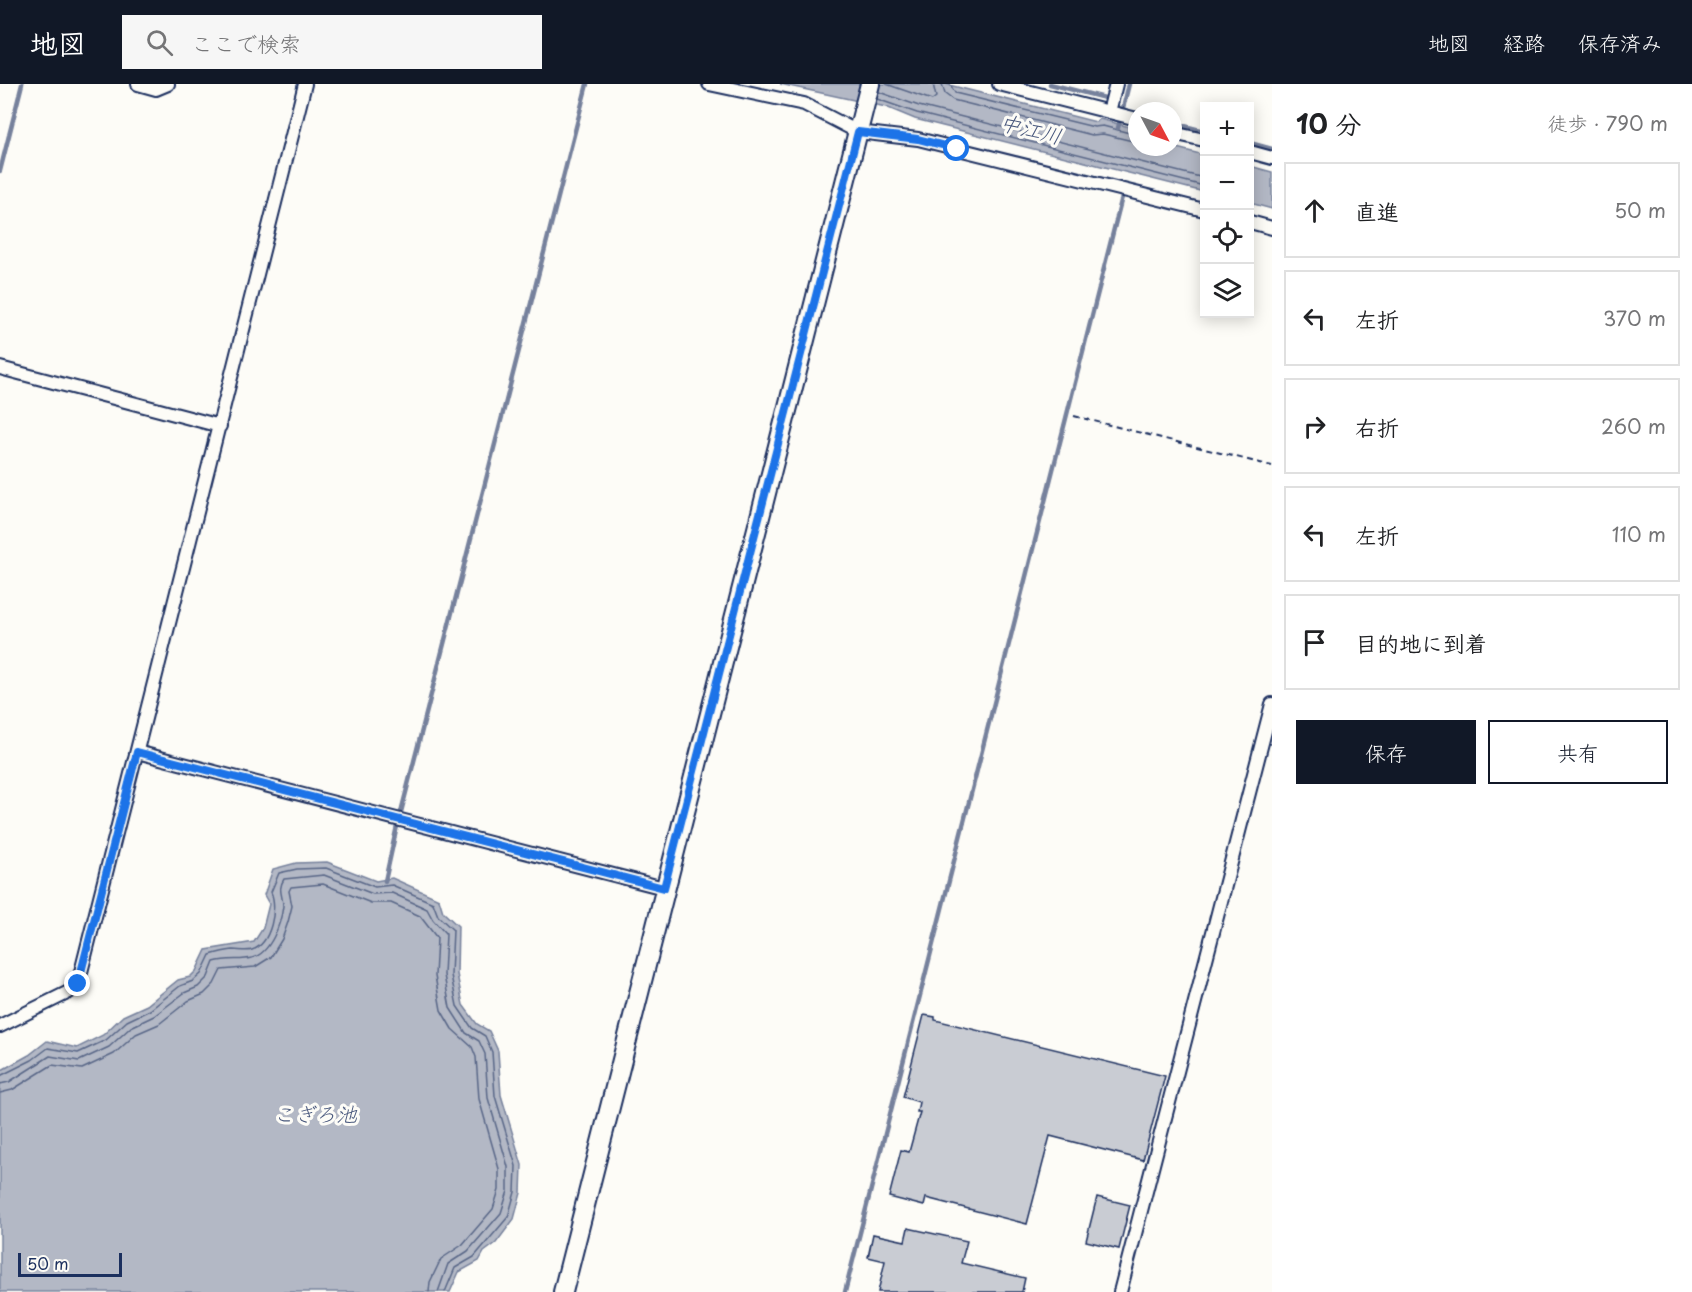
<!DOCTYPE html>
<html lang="ja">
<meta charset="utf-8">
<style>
:root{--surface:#fff;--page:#f6f6f6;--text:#202124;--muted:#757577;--line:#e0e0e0;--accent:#111827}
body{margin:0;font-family:"Playpen Sans","Klee One",sans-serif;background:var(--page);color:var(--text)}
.controls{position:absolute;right:18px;top:18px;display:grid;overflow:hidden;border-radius:0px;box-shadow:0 3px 15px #0003}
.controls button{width:54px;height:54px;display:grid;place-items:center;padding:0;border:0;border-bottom:2px solid var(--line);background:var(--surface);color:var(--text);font:30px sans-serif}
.compass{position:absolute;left:1128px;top:18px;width:54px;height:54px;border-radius:50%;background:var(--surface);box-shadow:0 3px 15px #0003;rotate:131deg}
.scale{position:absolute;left:18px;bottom:15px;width:104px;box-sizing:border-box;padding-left:6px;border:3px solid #1b2f5e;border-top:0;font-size:16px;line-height:21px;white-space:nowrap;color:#1b2f5e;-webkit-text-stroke:4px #fdfcf7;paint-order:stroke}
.stop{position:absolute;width:18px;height:18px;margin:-14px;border:4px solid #1a73e8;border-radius:50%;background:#fff}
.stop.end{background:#1a73e8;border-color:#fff;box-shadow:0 2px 6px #0008}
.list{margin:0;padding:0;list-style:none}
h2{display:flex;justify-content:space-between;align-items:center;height:78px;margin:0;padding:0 24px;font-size:26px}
h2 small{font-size:20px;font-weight:400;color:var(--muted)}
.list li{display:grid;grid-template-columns:39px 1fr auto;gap:18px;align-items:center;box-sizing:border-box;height:96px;margin:0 12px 12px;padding:0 12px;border:2px solid var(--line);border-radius:0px}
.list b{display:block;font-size:22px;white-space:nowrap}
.list em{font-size:20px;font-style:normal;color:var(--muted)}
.actions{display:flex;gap:12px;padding:18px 24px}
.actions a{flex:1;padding:14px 0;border:2px solid var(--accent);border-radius:0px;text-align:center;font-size:21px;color:var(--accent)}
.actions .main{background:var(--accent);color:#fff}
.icon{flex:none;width:33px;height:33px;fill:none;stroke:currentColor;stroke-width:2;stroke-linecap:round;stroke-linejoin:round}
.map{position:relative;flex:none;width:1272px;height:1208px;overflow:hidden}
header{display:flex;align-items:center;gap:36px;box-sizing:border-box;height:84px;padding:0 30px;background:var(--accent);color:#fff}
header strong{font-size:28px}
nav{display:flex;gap:33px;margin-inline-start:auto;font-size:21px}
.search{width:420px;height:54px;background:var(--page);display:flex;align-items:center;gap:15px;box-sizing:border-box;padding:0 21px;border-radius:0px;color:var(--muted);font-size:22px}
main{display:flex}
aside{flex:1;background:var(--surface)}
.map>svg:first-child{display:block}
.water{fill:#b3b8c5;stroke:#76819c;stroke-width:1.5}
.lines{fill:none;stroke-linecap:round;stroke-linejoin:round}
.shore{stroke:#586687;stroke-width:1.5}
.stream{stroke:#76819c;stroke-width:4.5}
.building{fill:#c9ccd3;stroke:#1b2f5e;stroke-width:1.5}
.street-casing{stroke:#1b2f5e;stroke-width:16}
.secondary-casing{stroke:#1b2f5e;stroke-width:22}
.path{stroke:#1b2f5e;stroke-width:2;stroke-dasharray:6 4.5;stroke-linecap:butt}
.street{stroke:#fdfcf7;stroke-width:12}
.secondary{stroke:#fdfcf7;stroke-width:18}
.route{stroke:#1a73e8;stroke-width:8}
.labels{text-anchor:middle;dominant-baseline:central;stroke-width:6;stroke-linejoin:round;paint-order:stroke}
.water-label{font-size:21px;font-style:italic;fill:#49587d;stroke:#fdfcf7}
</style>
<header>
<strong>地図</strong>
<div class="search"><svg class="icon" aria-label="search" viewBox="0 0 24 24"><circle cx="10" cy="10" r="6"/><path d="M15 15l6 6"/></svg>ここで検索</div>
<nav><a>地図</a><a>経路</a><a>保存済み</a></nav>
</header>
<main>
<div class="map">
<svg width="1272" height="1208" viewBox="0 0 1272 1208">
<rect width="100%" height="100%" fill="#fdfcf7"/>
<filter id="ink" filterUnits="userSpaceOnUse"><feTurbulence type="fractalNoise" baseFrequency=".0167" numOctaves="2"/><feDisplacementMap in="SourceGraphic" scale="12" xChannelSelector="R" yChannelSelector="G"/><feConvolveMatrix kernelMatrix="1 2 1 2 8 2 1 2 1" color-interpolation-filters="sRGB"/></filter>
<g filter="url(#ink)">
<path class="water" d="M780,0h165l151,38 4,-3 37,10v18h36l31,8v37l-289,-73 -29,-12z
M1250,82l22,6v37l-22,-6z
M327,778l49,19 16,-3 47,21 4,13 15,14 -1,48 6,31 14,19 12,7 9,20 3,44 21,70 -1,28 -7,26 -18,24 -12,9 -5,9 -20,11 -9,20h-450v-221l29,-16 18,-14 30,7 26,-13 20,-19 24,-11 31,-25 12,-3 6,-6 10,-21 48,-8 9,-14 6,-24 -5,-9 9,-26 23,-6z"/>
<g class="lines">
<path class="shore" d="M886,0l46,16 4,-3 -3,-13
M942,0l3,10 8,6 139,35 11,-1 34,8
M950,0l5,9 139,34 9,-1 34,9
M879,8l40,14 285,72
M877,15l40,14 287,73
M0,992l32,-16 16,-12 30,5 28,-13 21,-19 23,-11 30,-24 13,-5 8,-7 9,-19c7,-2 15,-4 23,-5 6,0 13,2 19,0 19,-6 26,-42 19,-58l8,-19 18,-4 29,-1 49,19 17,-2 41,18 5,13 15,14 -2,45 6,31 15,22 13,8 7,16 3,44 21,70 -1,26 -7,25 -34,40 -19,11 -10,24
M0,1000l9,-2 41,-26 29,5 30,-14 22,-20 23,-11 30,-23 14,-6 10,-10 6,-15c14,-4 27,-1 38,-4 19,-5 29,-35 31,-52 0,-11 -6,-16 1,-27l40,-4 49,19 19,-1 35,16 6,11 13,14 -2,41 6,33 16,25 13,8 6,13 3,44 20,69v24l-7,22 -33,38 -20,13 -10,28
M0,1009l12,-3 40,-25 30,4 32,-15 22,-20 23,-10 29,-23 16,-7 10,-10 7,-14 34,-3 16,-10 11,-18 6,-17 4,-16 -3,-15 2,-4 32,-3 48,19h20l29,13 17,22 -2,38 6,34 11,19 20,18 4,10 3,42 20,70v21l-6,19 -31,36 -21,14 -11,23 -1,10"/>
<path class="stream" d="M1050,0l55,14
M1173,39l31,8
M1118,44l11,-44
M1250,59l22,6
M0,87l22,-87
M400,732l187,-732
M385,797l12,-55
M845,1208l278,-1099"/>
</g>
<path class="building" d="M924,931l11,2v3l230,56 -22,84 -93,-24 -23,88 -101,-26 -2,8 -35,-9 12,-47 8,2 11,-40h-3l2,-10 -16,-5z
M1097,1113l33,8 -11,44 -33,-8z
M908,1144l59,13 -6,22 64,15 -3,14h-144l7,-31 -17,-4 5,-23 32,7z"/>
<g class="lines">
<g class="street-casing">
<path id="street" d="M138,0l18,5 12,-5
M709,0l95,20 54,28 60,7 286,71
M999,0l138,35
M1109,28l7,-28
M1173,49l31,7
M1250,68l22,6
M1250,138l22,6
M0,284l220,58
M137,668l527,136
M0,942l69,-34 9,-8 227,-900
M1120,1208l152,-588"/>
</g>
<g class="secondary-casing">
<path id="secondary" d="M563,1208l307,-1208"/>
</g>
<path class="path" d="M1074,332l198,50"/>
<use href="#street" class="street"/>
<use href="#secondary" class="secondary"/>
</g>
</g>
<g class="lines" filter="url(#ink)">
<path class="route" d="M78,900l59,-232 527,136 194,-756 60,7 39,10"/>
</g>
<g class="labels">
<g class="water-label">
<text transform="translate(1031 44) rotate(14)">中江川</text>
<text x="315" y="1029">こぎろ池</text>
</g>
</g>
</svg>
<div class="controls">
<button>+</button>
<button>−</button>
<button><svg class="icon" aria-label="locate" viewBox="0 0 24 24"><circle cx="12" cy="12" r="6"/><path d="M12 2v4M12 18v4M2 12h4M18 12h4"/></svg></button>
<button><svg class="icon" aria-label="layers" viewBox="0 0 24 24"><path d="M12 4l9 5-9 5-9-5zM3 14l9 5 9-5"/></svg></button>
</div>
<svg class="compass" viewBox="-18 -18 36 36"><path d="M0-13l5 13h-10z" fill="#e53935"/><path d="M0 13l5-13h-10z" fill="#757577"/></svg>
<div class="scale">50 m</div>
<div class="stop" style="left:957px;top:65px"></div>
<div class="stop end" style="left:78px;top:900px"></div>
</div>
<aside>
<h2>10 分<small>徒歩 · 790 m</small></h2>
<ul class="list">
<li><svg class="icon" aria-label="ahead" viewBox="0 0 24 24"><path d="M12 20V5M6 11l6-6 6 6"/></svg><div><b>直進</b></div><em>50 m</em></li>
<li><svg class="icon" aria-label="left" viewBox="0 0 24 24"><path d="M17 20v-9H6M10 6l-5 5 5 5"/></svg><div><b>左折</b></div><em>370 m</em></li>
<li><svg class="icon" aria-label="right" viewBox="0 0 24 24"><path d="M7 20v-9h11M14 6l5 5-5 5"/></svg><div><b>右折</b></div><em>260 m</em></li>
<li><svg class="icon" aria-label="left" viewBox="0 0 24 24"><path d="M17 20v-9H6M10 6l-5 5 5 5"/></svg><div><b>左折</b></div><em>110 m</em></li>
<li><svg class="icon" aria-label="arrive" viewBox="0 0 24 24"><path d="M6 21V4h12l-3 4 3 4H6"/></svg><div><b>目的地に到着</b></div></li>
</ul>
<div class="actions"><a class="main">保存</a><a>共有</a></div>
</aside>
</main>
